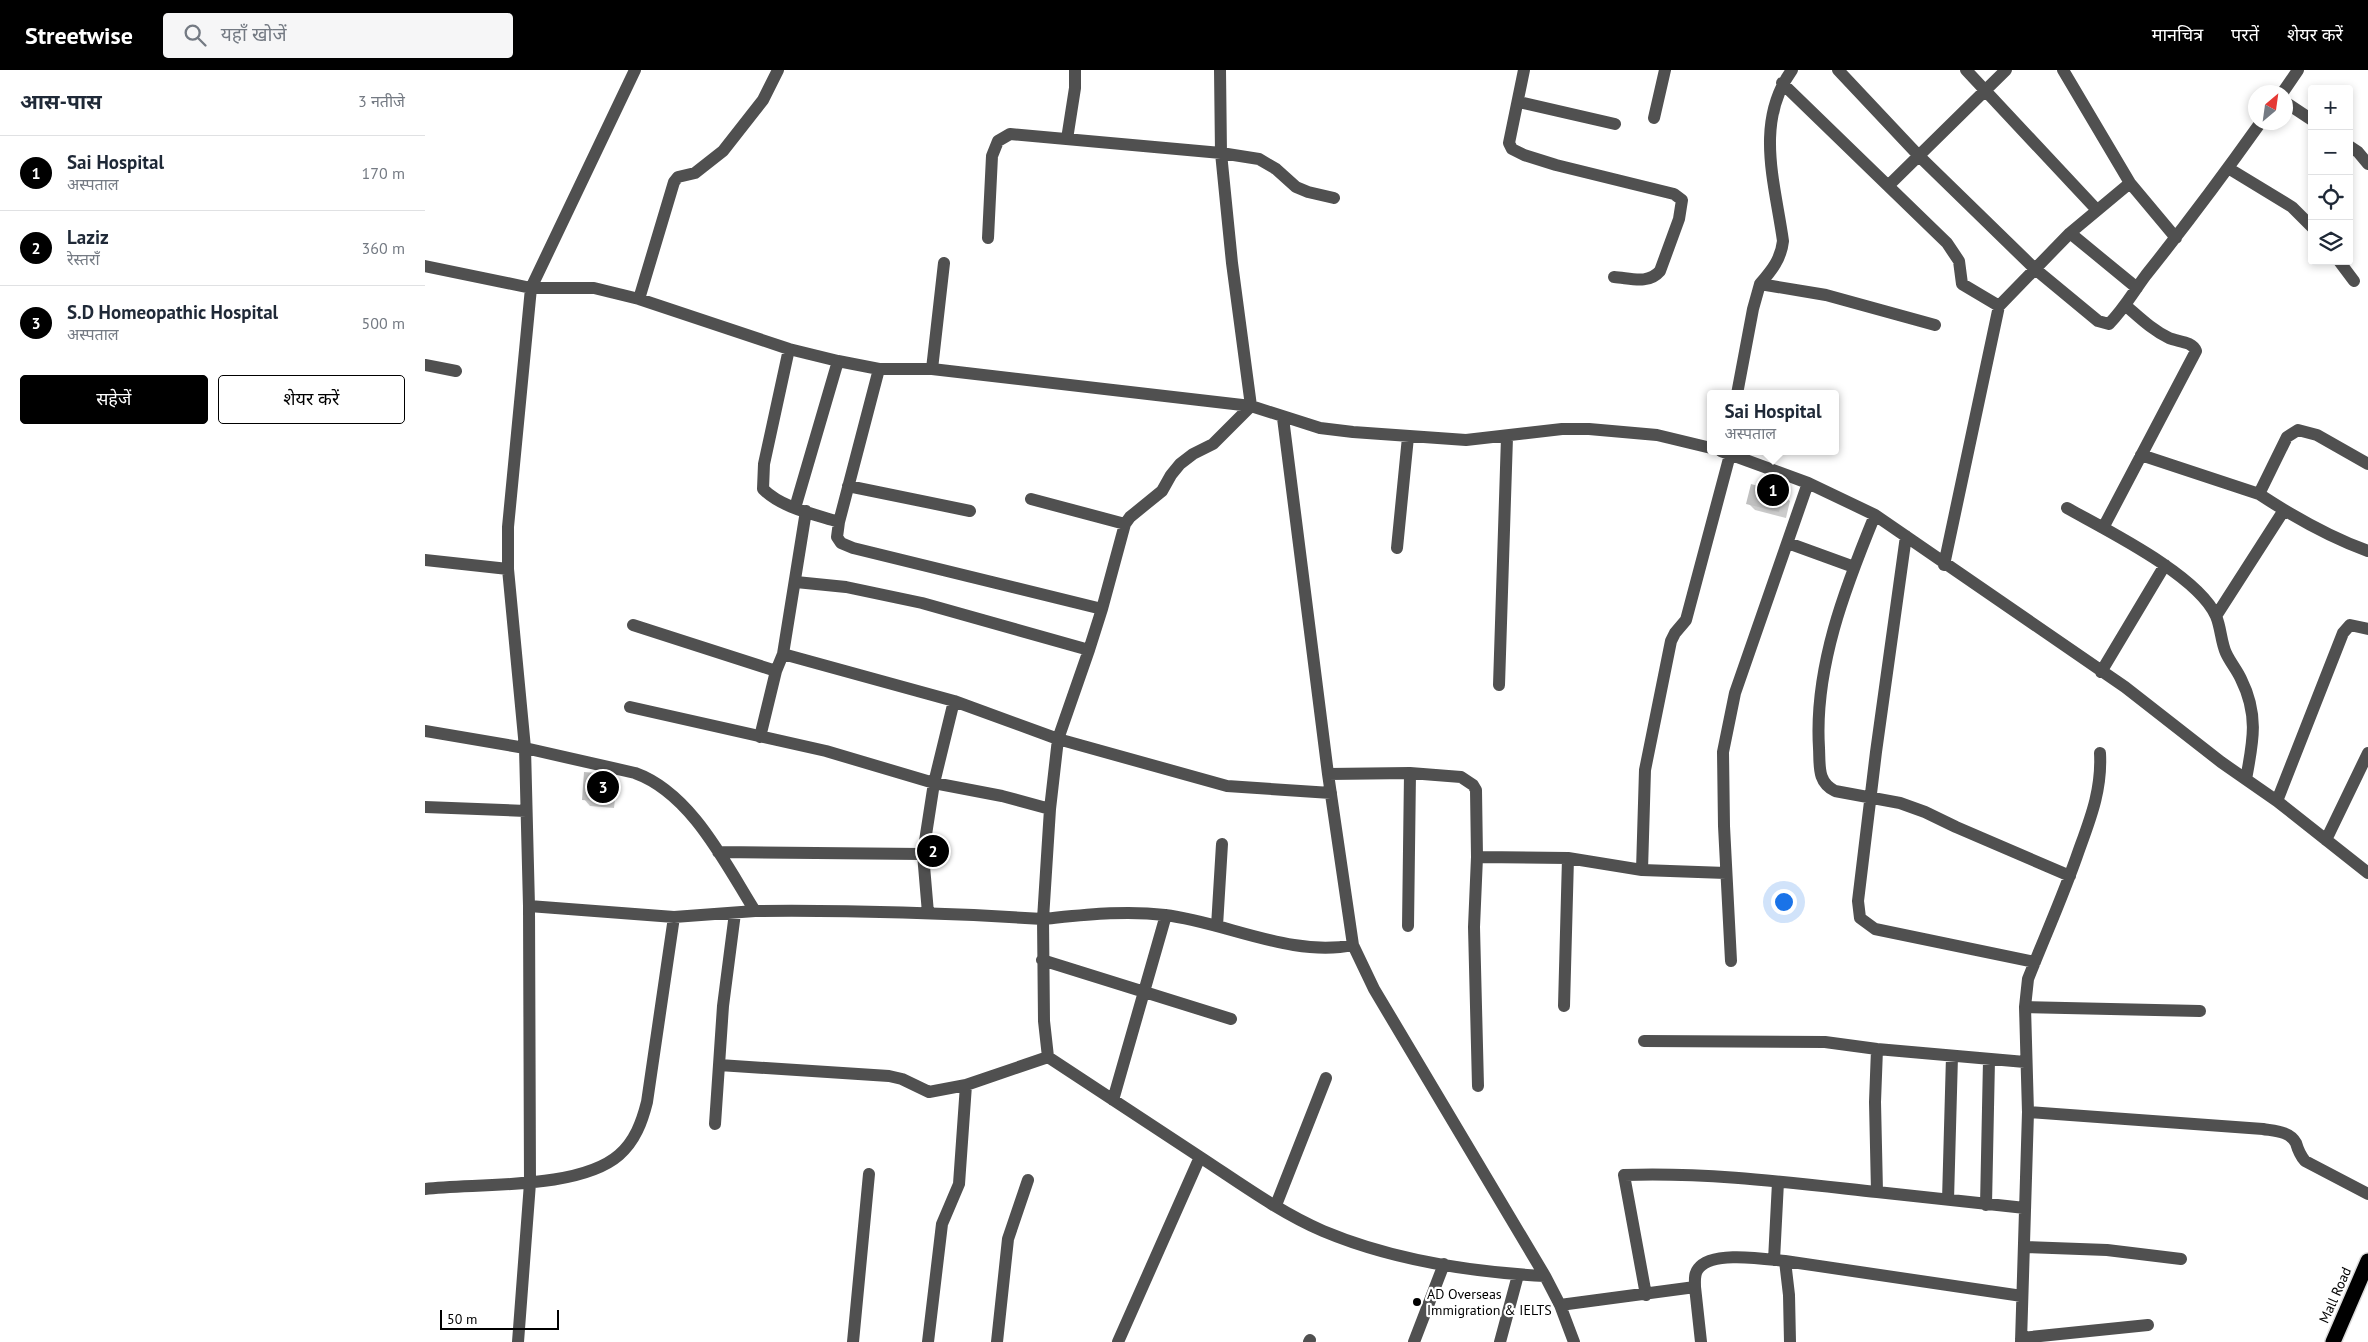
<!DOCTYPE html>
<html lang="hi">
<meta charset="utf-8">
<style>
:root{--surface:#fff;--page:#f6f6f7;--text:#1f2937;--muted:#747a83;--line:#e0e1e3;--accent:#000}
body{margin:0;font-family:"PT Sans","Noto Sans Devanagari",sans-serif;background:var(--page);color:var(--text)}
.controls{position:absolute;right:15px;top:15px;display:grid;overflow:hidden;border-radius:5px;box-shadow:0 2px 8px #0003}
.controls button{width:45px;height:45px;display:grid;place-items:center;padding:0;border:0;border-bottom:1px solid var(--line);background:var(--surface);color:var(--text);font:25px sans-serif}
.compass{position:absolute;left:1823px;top:15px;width:45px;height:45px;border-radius:50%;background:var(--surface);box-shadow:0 2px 8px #0003;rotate:29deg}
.scale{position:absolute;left:15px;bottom:12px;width:119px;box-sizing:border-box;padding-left:5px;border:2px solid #000;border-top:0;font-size:14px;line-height:18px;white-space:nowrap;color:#000;-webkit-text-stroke:4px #fff;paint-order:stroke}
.you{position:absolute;left:1358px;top:831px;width:18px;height:18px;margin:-12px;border:4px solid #fff;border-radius:50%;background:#1a73e8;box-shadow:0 0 0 8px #1a73e833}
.badge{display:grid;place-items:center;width:32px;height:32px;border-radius:50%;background:var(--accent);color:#fff;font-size:16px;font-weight:700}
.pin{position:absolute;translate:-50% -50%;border:2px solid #fff;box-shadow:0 1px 5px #0006}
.popup{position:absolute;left:1282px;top:320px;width:132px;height:65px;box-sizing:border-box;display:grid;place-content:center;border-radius:5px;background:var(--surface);filter:drop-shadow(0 1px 4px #0005);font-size:16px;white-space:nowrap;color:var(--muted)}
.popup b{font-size:19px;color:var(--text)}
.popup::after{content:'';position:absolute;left:50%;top:100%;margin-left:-10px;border:10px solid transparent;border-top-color:var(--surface)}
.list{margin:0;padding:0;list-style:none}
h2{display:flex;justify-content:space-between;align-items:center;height:65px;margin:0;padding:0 20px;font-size:21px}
h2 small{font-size:16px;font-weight:400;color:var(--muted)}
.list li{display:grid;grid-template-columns:32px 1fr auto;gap:15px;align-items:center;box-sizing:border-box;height:75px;padding:0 20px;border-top:1px solid var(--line)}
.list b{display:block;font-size:19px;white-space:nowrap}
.list p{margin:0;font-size:16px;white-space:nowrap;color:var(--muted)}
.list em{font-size:16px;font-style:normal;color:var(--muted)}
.actions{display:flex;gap:10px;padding:15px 20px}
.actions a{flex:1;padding:11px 0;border:1px solid var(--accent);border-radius:5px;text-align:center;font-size:18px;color:var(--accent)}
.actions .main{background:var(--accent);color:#fff}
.icon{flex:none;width:28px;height:28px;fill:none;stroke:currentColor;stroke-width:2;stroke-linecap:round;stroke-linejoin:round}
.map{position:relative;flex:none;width:1943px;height:1272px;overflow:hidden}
header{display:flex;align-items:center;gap:30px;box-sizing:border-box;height:70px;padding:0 25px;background:var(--accent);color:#fff}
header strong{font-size:24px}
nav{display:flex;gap:28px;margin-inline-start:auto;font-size:18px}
.search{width:350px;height:45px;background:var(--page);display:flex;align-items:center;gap:12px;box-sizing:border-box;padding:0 18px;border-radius:5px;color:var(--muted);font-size:19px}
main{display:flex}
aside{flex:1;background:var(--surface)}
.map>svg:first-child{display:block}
.shadow{fill:#0003}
.building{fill:#c0c0c0}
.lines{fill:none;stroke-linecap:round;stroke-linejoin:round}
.highway-casing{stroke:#dbdbdb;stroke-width:18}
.minor{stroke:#505050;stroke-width:12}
.highway{stroke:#000;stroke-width:15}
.poi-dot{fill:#000;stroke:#fff;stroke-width:2}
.labels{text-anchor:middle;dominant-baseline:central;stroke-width:4.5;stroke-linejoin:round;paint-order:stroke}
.poi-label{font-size:14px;fill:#000;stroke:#fff;text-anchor:start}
.street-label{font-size:14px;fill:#000;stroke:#fff}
</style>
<header>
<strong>Streetwise</strong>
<div class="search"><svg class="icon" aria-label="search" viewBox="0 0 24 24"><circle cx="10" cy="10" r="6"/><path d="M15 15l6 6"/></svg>यहाँ खोजें</div>
<nav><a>मानचित्र</a><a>परतें</a><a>शेयर करें</a></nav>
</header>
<main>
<aside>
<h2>आस-पास<small>3 नतीजे</small></h2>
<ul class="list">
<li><span class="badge">1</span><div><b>Sai Hospital</b><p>अस्पताल</p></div><em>170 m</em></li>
<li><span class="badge">2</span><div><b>Laziz</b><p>रेस्तराँ</p></div><em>360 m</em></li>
<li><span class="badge">3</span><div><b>S.D Homeopathic Hospital</b><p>अस्पताल</p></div><em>500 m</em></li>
</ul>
<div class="actions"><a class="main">सहेजें</a><a>शेयर करें</a></div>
</aside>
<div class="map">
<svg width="1943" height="1272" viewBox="0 0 1943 1272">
<rect width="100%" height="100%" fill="#fff"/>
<path class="shadow" d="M1358,424l7,7 -4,17 -31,-8 -7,-7z
M185,705l7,7 -3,26 -24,-2 -6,-7z"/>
<path class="building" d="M1326,414l33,9 -5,19 -33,-8z
M159,702l26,2 -2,28 -26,-2z"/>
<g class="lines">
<g class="highway-casing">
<path id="highway" d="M1908,1272l35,-81"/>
</g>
<path class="minor" d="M1099,0l-15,73 3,6 12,6 32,10 118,29 8,6 -3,19 -19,52c-12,14 -30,7 -46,6
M1413,0l81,86 116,113 63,52 11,3c15,-15 25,-33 37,-49 40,-50 78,-101 115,-153
M1541,0l131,140
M1357,13l165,160 12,18 3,23 37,22
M1858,22l15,-22
M1094,32l96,22
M1860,32l27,18
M1229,48l11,-48
M642,69l8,-51v-18
M1924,76l9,6 10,12
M1803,98l64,39 20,20
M1705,113l46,55
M1464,115l117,-115
M1645,163l67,55
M563,168l4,-82 6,-15 12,-7 211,19 38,6 17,10 20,18 12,5 26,6
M1914,191l15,20
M0,196l106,22h63l45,11 150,50 49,12 41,8h53l319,37 69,22 33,4 113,8 96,-11h27l68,6 54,13
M1335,214c12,-14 21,-25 23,-43 -8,-58 -29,-119 9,-171
M214,229l35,-117 4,-5 17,-4 28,-22 40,-51 15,-30
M364,279l-25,115 -1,25c19,19 51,25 76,33
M0,295l31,6
M454,299l-40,153 -2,15 4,6 12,5 249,61 -13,41
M507,299l12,-106
M1312,324l16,-85 7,-25 66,11 109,30
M858,348l45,356 25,171 21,44 171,287 15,29 14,37
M1296,381l87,32 67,32 250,172 96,75 56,39 91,72
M1716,385l118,39
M1943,394l-51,-29 -19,-5 -11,7 -28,57c35,23 70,43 109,57
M423,416l122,25
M606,429l94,25
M370,438l43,-147
M1642,438c39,22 131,67 149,108 5,12 5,26 10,37 4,9 11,17 15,26 18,36 12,63 5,100
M381,441l-23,143 171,47 104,38 -8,70
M1450,445c-30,73 -61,153 -56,233 1,18 -2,34 16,43l65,12 25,9 31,15 114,49
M1678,458l93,-177c-4,-10 -18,-9 -27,-13 -17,-8 -30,-21 -44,-33
M1481,466l-30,216 -18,149 2,17 15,11 160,33
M1363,473l66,24
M972,478l11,-111
M0,490l83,9
M1519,495l55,-259 71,-73 60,-50 -67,-113
M371,512l50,5 76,16 167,47 -31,89 169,47 104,7
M677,539l23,-85 5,-7 32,-26 9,-16 9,-11 13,-10 20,-10 38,-38 -19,-143 -11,-110 -1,-83
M1791,546l68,-106
M208,555l143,46
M1676,602l64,-107
M1074,615l8,-248
M0,661l100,17 110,25c56,20 90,90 120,138 96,-1 192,2 288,8l7,-110 -48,-13 -68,-13 -108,-32 -196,-44
M335,667l16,-66 7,-17
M903,704l82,-1 51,4 12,8 3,5 1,67 -3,70 4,159
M1852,731l66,-168 7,-8 18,4
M0,737l101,4
M1901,770l42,-87
M293,782l205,2
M1052,787l91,1 74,12 84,3
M1217,800l3,-100 26,-129 4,-8 11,-13 45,-169
M104,836l145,11 81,-6
M503,843l-5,-59 11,-71 20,-82
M792,856l5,-82
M983,856l2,-153
M928,875c-60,13 -128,-23 -188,-30 -41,-5 -81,0 -122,4l1,102 4,36c51,34 103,68 155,102 38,25 78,54 120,72 69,29 147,41 222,45
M617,890l189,59
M1306,891l-7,-135 -1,-74 12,-59 73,-210
M1139,936l4,-148
M1600,937l175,4
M1219,971l181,1 52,7 148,13
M1452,979l-2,53 2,90 148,16
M294,995l170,11 13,3 27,13 37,-7 82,-28
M688,1030l53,-185
M1603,1042l235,17c11,2 27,2 33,14 2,7 4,12 9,18l63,33
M290,1054l8,-118 12,-93
M0,1119c52,-6 154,1 194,-34 16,-14 23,-33 28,-53l27,-185
M1523,1130l4,-144
M851,1135l50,-127
M1561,1135l3,-145
M1600,1177l82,3 74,9
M1349,1190l4,-78
M1360,1191l237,35
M1270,1217l6,55
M1221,1225l-22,-120c84,-3 169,8 253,17
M1135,1235l135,-18c0,-6 -1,-13 3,-18 13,-19 67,-10 87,-8l4,34 1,47
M1596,1268l127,-13
M93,1272l12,-159 -1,-277 -4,-158 -17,-179v-42l23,-239 104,-218
M428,1272l16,-168
M503,1272l14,-118 17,-40 7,-99
M572,1272l11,-103 20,-59
M693,1272l82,-185
M884,1272l1,-2
M989,1272l30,-78
M1075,1272l18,-67
M1596,1272l7,-230 -3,-105 3,-28c17,-43 36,-85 51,-129 12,-33 23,-61 21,-97"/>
<use href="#highway" class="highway"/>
</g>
<circle class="poi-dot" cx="992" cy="1232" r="5"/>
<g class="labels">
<g class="poi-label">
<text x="1002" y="1224">AD Overseas<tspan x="1002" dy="16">Immigration &amp; IELTS</tspan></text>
</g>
<g class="street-label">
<text transform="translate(1910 1225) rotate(-66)">Mall Road</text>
</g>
</g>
</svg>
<div class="controls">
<button>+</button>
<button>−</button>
<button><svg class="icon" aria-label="locate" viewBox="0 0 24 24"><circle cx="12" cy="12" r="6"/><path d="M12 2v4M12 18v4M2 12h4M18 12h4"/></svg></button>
<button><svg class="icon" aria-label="layers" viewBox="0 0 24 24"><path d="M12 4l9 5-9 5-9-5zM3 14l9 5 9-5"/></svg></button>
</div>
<svg class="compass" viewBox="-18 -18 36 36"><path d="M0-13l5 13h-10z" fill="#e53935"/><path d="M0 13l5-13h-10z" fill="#747a83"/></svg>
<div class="scale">50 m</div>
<div class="you"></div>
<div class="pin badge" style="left:1348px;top:420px">1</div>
<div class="popup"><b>Sai Hospital</b>अस्पताल</div>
<div class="pin badge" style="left:508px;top:781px">2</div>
<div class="pin badge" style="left:178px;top:717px">3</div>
</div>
</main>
